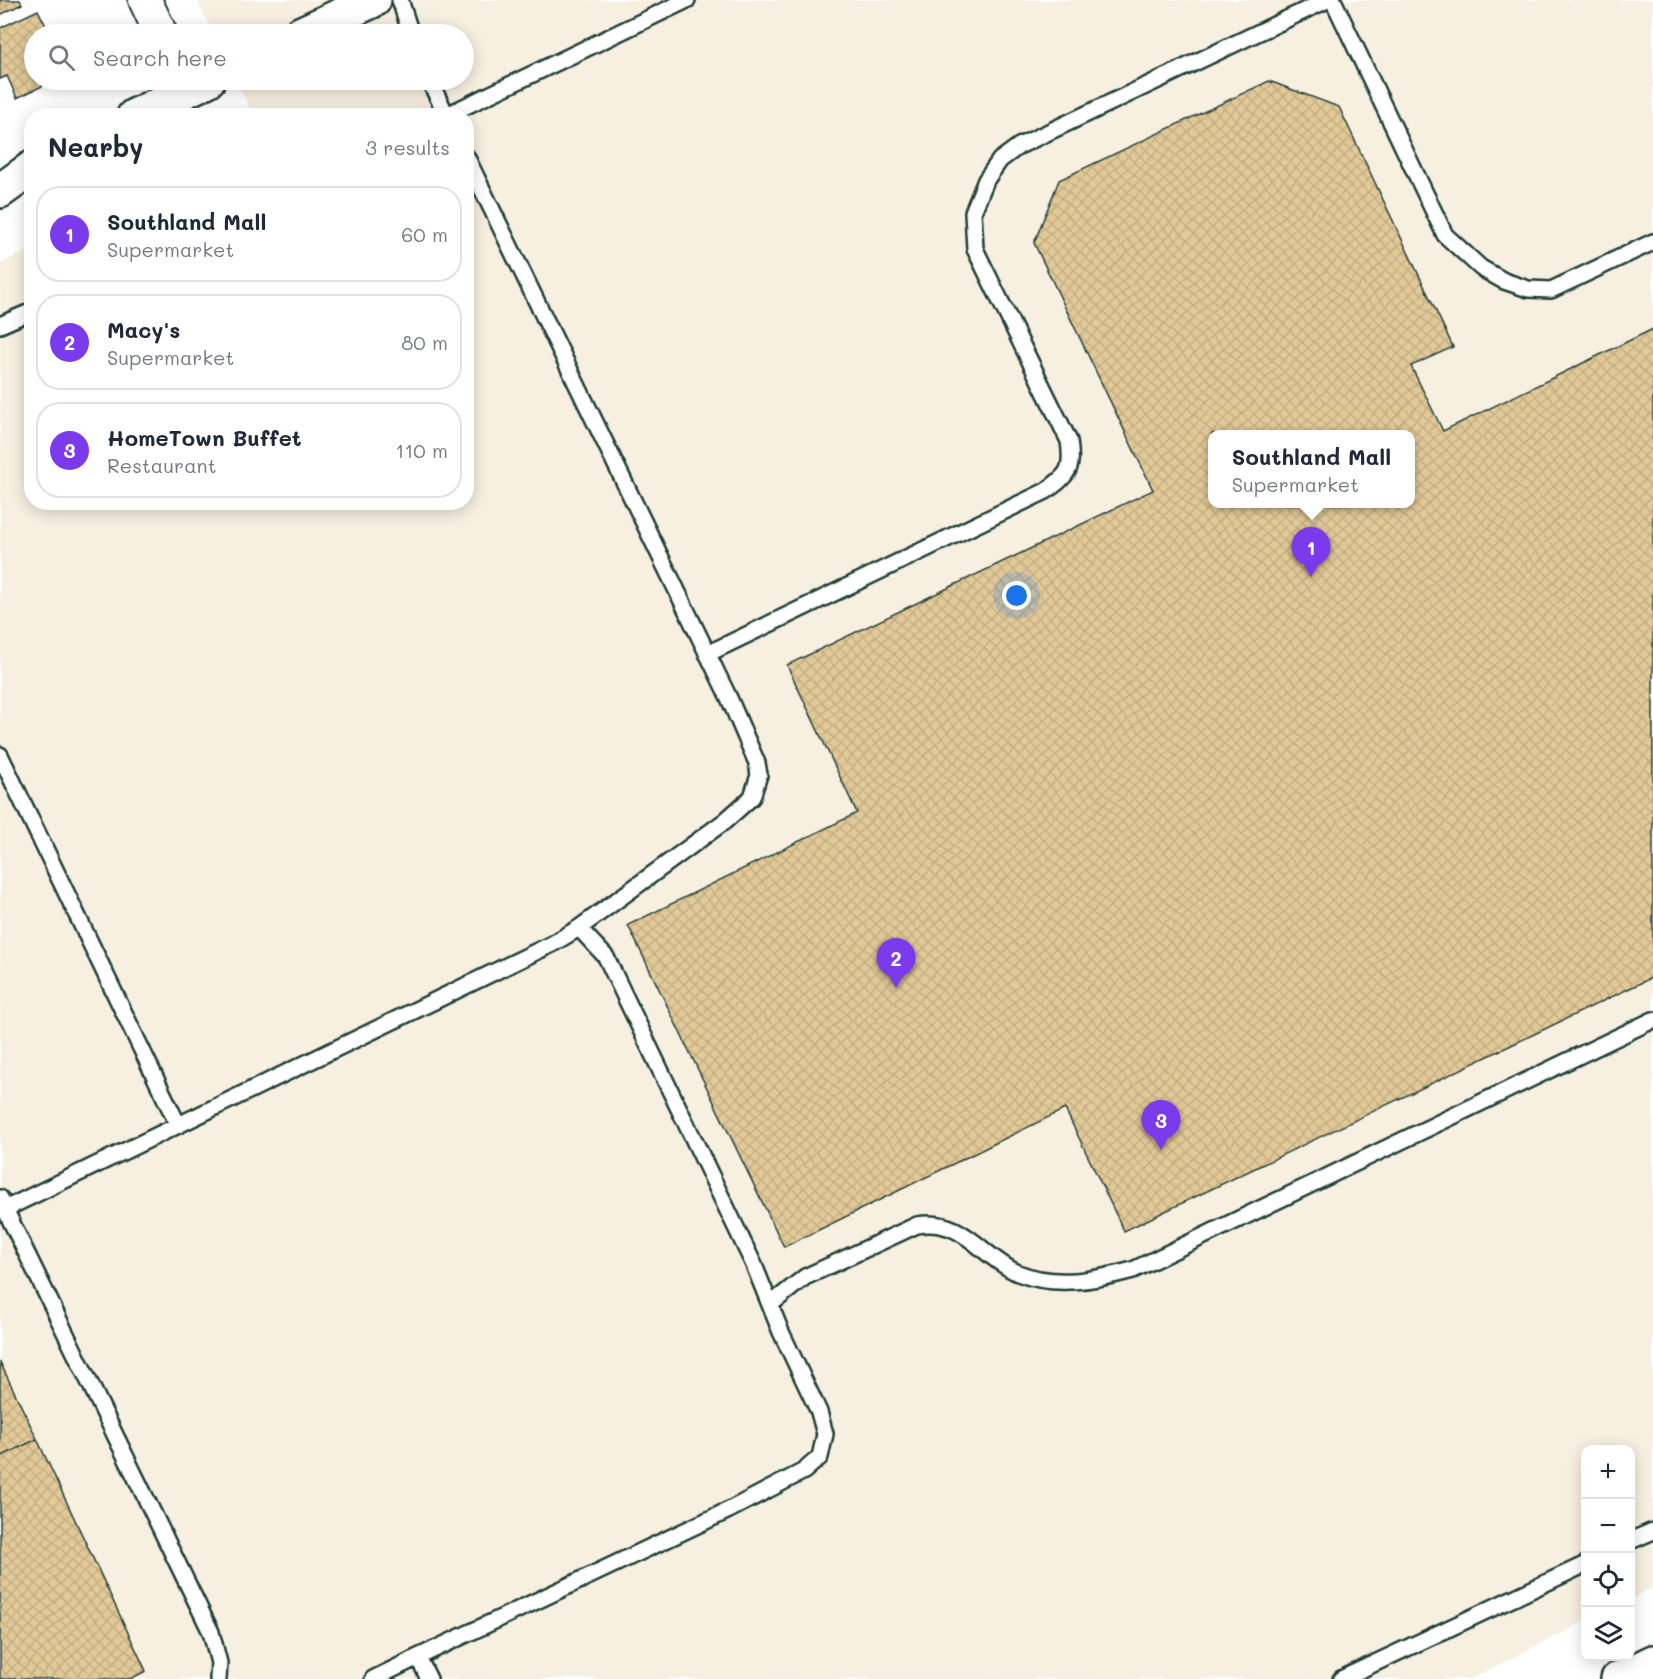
<!DOCTYPE html>
<meta charset="utf-8">
<style>
:root{--surface:#fff;--page:#f2f2f3;--text:#1f2937;--muted:#747a83;--line:#e0e1e3;--accent:#7c3aed}
body{margin:0;font-family:Mali,sans-serif;background:var(--page);color:var(--text)}
.controls{position:absolute;right:18px;bottom:18px;display:grid;overflow:hidden;border-radius:12px;box-shadow:0 3px 15px #0003}
.controls button{width:54px;height:54px;display:grid;place-items:center;padding:0;border:0;border-bottom:2px solid var(--line);background:var(--surface);color:var(--text);font:30px sans-serif}
.you{position:absolute;left:1017px;top:596px;width:21px;height:21px;margin:-15px;border:4px solid #fff;border-radius:50%;background:#1a73e8;box-shadow:0 0 0 9px #1a73e833}
.badge{display:grid;place-items:center;width:39px;height:39px;border-radius:50%;background:var(--accent);color:#fff;font-size:20px;font-weight:700}
.pin{position:absolute;translate:-50% -50px;filter:drop-shadow(0 2px 3px #0008)}
.pin::after{content:'';position:absolute;top:32px;width:21px;height:18px;background:inherit;clip-path:polygon(0 0,100% 0,50% 100%)}
.popup{position:absolute;left:1208px;top:430px;width:207px;height:78px;box-sizing:border-box;display:grid;place-content:center;border-radius:12px;background:var(--surface);filter:drop-shadow(0 2px 4px #0005);font-size:20px;white-space:nowrap;color:var(--muted)}
.popup b{font-size:22px;color:var(--text)}
.popup::after{content:'';position:absolute;left:50%;top:100%;margin-left:-12px;border:12px solid transparent;border-top-color:var(--surface)}
.list{margin:0;padding:0;list-style:none}
h2{display:flex;justify-content:space-between;align-items:center;height:78px;margin:0;padding:0 24px;font-size:26px}
h2 small{font-size:20px;font-weight:400;color:var(--muted)}
.list li{display:grid;grid-template-columns:39px 1fr auto;gap:18px;align-items:center;box-sizing:border-box;height:96px;margin:0 12px 12px;padding:0 12px;border:2px solid var(--line);border-radius:24px}
.list b{display:block;font-size:22px;white-space:nowrap}
.list p{margin:0;font-size:20px;white-space:nowrap;color:var(--muted)}
.list em{font-size:20px;font-style:normal;color:var(--muted)}
.icon{flex:none;width:33px;height:33px;fill:none;stroke:currentColor;stroke-width:2;stroke-linecap:round;stroke-linejoin:round}
.map{position:relative;flex:none;width:1653px;height:1679px;overflow:hidden}
.search{position:absolute;background:var(--surface);box-shadow:0 3px 15px #0003;left:24px;top:24px;width:450px;height:66px;display:flex;align-items:center;gap:15px;box-sizing:border-box;padding:0 21px;border-radius:33px;color:var(--muted);font-size:22px}
.panel{position:absolute;background:var(--surface);box-shadow:0 3px 15px #0003;left:24px;top:108px;width:450px;height:402px;border-radius:24px}
.map>svg:first-child{display:block}
.built{fill:#f7efe0;fill-rule:evenodd}
.building{fill:url(#building-cross-hatch);stroke:#1f3d34;stroke-width:1.5;fill-rule:evenodd}
.lines{fill:none;stroke-linecap:round;stroke-linejoin:round}
.lane-casing{stroke:#1f3d34;stroke-width:20}
.street-casing{stroke:#1f3d34;stroke-width:36}
.secondary-casing{stroke:#1f3d34;stroke-width:38}
.lane{stroke:#fff;stroke-width:15}
.street{stroke:#fff;stroke-width:32}
.secondary{stroke:#fff;stroke-width:33}
</style>
<div class="map">
<svg width="1653" height="1679" viewBox="0 0 1653 1679">
<defs>
<pattern id="building-cross-hatch" width="8" height="8" patternUnits="userSpaceOnUse" patternTransform="scale(1.5)"><rect width="8" height="8" fill="#e3c998"/><path d="M0 0l8 8M0 8l8-8" fill="none" stroke="#c2ae84"/></pattern>
</defs>
<rect width="100%" height="100%" fill="#fff"/>
<filter id="ink" filterUnits="userSpaceOnUse"><feTurbulence type="fractalNoise" baseFrequency=".0167" numOctaves="2"/><feDisplacementMap in="SourceGraphic" scale="12" xChannelSelector="R" yChannelSelector="G"/><feConvolveMatrix kernelMatrix="1 2 1 2 8 2 1 2 1" color-interpolation-filters="sRGB"/></filter>
<g filter="url(#ink)">
<path class="built" d="M197,0h1456v1587l-22,12 -1,-149h-44l-1,171 -115,58h-1470v-1415l31,-15 1,253h434v-386l-213,-1 -17,-35h228v-46h-250zM1212,434h198v70h-198z"/>
<path class="building" d="M0,0h20l2,4 -22,11z
M38,10l12,24h-16v46h21l-38,18 -10,-22 -7,3v-51z
M1269,81l70,26 114,240 -42,19 32,65 210,-102v648l-529,254 -59,-122 -281,138 -156,-322 229,-112 -70,-148 366,-175 -119,-247 25,-63zM1212,434h198v70h-198z
M0,1362l37,77 -37,18z
M37,1439l109,232 -16,8h-130v-222z"/>
<g class="lines">
<g class="lane-casing">
<path id="lane" d="M400,0l11,34
M1333,0l112,235 36,33 23,13 24,8 23,1 102,-48
M429,80l18,36
M445,116l242,-116
M0,325l32,-14
M707,654l339,-163c23,-17 27,-21 23,-50l-94,-192 -2,-37 13,-32 14,-20 19,-14 308,-146
M0,755l178,370
M0,1198l5,11 547,-265 27,-16
M5,1209l206,423 8,31 -1,16
M771,1304l34,-27 112,-52c47,-8 64,32 101,48 38,15 78,7 115,-3l520,-250
M1630,1541l23,-10
M373,1679l45,-22
M429,1679l-11,-22 311,-147 75,-39 16,-14 5,-23 -6,-22 -38,-80 -27,-67 -148,-308 -27,-29 146,-107 27,-24 7,-22 -2,-12 -28,-65 -263,-542
M1341,1679l245,-115"/>
</g>
<g class="street-casing">
<path id="street" d="M145,0l16,34"/>
</g>
<g class="secondary-casing">
<path id="secondary" d="M300,34l74,-34
M134,116l74,-36
M0,191l32,-23
M1618,1679l35,-17"/>
</g>
<use href="#lane" class="lane"/>
<use href="#street" class="street"/>
<use href="#secondary" class="secondary"/>
</g>
</g>
</svg>
<div class="controls">
<button>+</button>
<button>−</button>
<button><svg class="icon" aria-label="locate" viewBox="0 0 24 24"><circle cx="12" cy="12" r="6"/><path d="M12 2v4M12 18v4M2 12h4M18 12h4"/></svg></button>
<button><svg class="icon" aria-label="layers" viewBox="0 0 24 24"><path d="M12 4l9 5-9 5-9-5zM3 14l9 5 9-5"/></svg></button>
</div>
<div class="you"></div>
<div class="pin badge" style="left:1311px;top:577px">1</div>
<div class="popup"><b>Southland Mall</b>Supermarket</div>
<div class="pin badge" style="left:896px;top:988px">2</div>
<div class="pin badge" style="left:1161px;top:1150px">3</div>
<div class="search"><svg class="icon" aria-label="search" viewBox="0 0 24 24"><circle cx="10" cy="10" r="6"/><path d="M15 15l6 6"/></svg>Search here</div>
<section class="panel">
<h2>Nearby<small>3 results</small></h2>
<ul class="list">
<li><span class="badge">1</span><div><b>Southland Mall</b><p>Supermarket</p></div><em>60 m</em></li>
<li><span class="badge">2</span><div><b>Macy's</b><p>Supermarket</p></div><em>80 m</em></li>
<li><span class="badge">3</span><div><b>HomeTown Buffet</b><p>Restaurant</p></div><em>110 m</em></li>
</ul>
</section>
</div>
